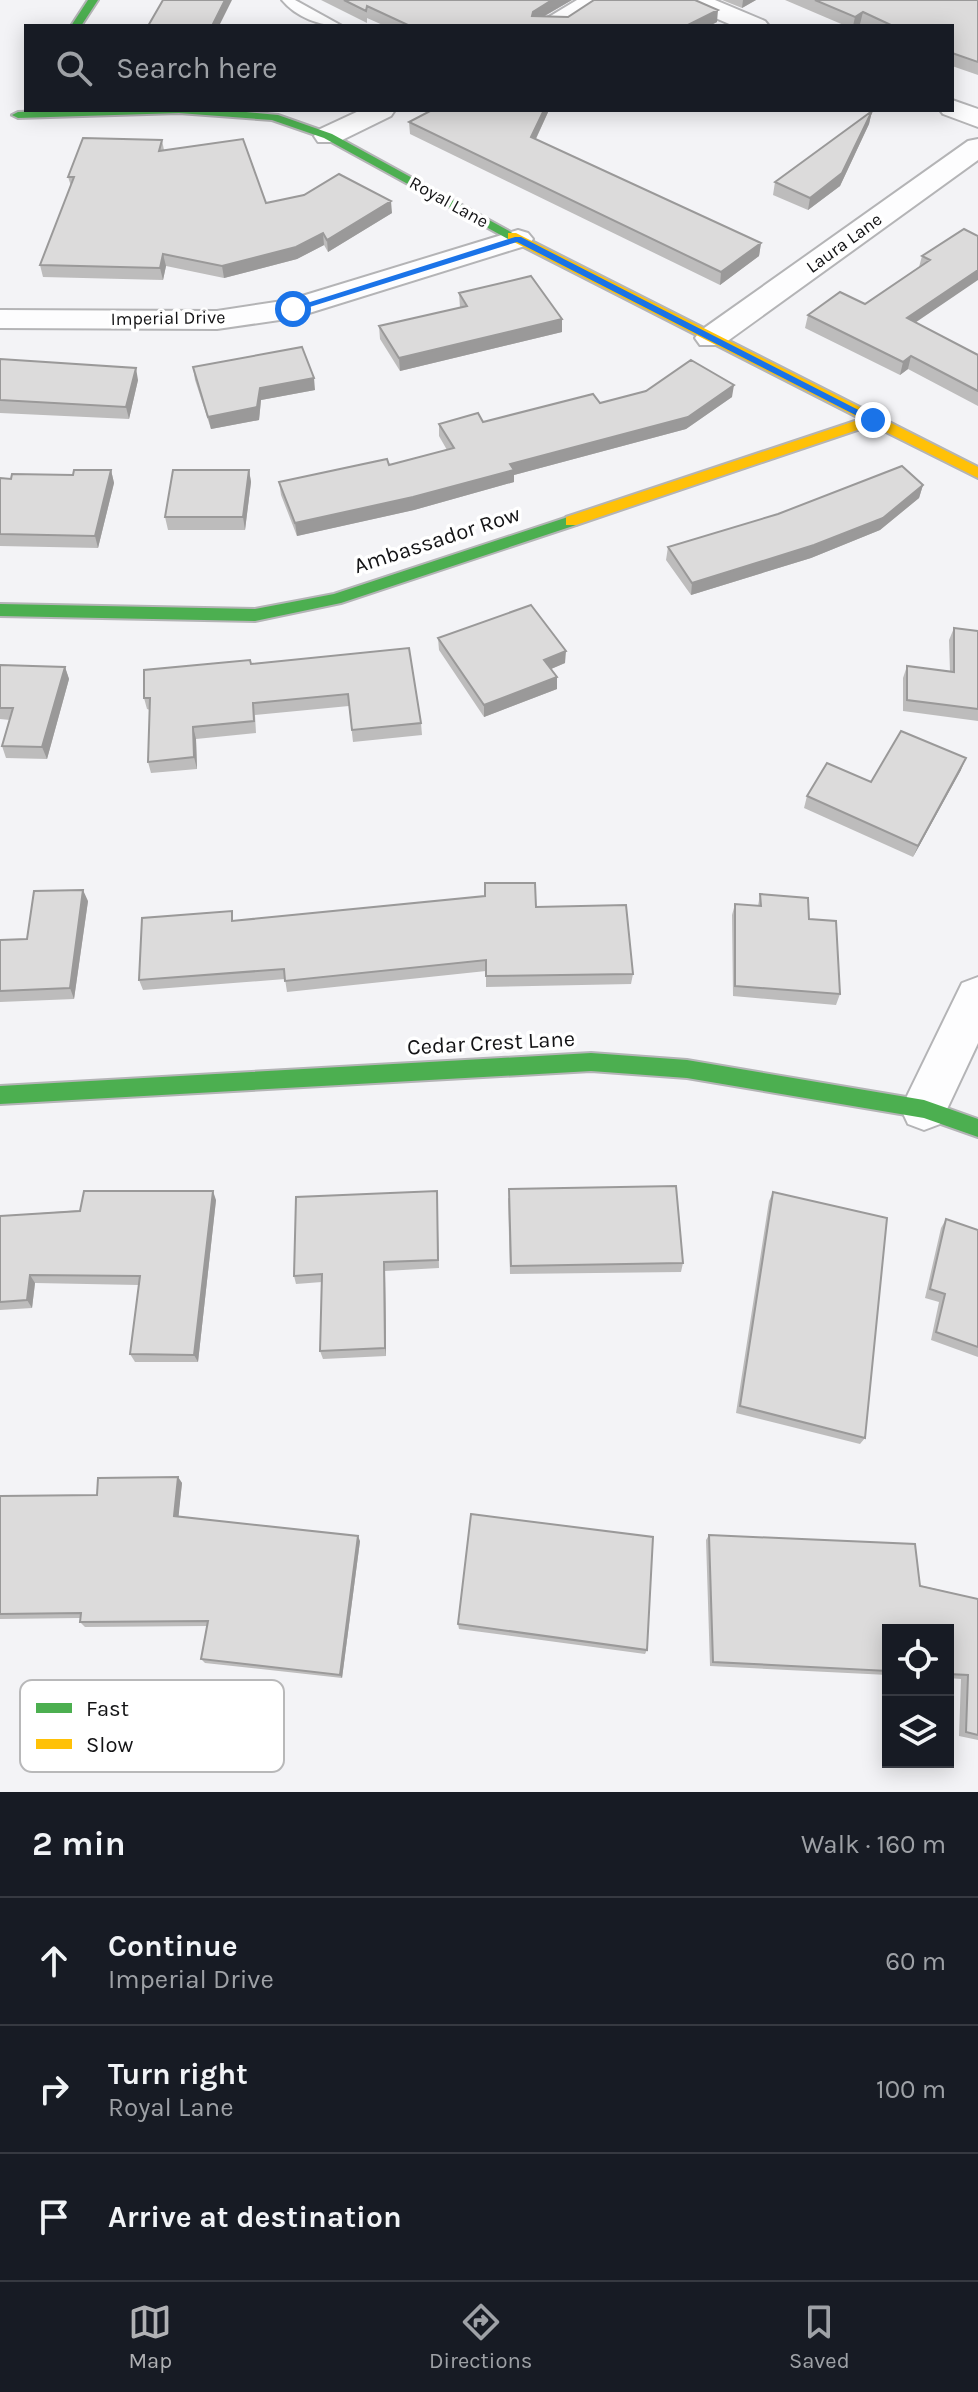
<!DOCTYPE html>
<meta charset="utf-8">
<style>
:root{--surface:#171b24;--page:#242831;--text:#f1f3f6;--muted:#9ea1a6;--line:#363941;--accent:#b0b1b4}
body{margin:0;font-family:Karla,sans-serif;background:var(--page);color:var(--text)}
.controls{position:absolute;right:24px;bottom:24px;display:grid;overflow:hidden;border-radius:0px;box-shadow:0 4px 20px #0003}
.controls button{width:72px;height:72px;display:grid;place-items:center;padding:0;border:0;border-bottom:2px solid var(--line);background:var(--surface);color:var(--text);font:40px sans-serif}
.stop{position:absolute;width:24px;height:24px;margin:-18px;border:6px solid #1a73e8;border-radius:50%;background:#fff}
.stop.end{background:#1a73e8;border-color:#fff;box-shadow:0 2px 8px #0008}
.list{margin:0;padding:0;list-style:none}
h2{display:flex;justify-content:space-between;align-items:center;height:104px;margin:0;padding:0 32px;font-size:34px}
h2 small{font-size:26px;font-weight:400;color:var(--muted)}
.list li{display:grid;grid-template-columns:52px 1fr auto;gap:24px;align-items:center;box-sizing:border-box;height:128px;padding:0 32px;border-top:2px solid var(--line)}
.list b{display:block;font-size:30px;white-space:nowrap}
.list p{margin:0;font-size:26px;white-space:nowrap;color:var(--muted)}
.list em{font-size:26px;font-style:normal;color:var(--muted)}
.icon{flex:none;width:44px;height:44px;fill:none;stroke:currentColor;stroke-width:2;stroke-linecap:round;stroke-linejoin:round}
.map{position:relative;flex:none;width:978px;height:1792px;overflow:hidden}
.search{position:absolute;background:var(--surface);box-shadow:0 4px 20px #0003;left:24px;right:24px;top:24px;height:88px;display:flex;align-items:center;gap:20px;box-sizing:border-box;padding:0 28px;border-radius:0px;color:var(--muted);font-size:30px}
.sheet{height:488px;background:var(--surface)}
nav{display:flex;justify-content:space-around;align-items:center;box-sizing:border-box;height:112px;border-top:2px solid var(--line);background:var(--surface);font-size:22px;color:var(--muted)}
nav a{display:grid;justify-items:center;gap:4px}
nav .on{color:var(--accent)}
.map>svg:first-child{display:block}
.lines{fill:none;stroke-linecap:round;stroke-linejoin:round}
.lane-casing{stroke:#b4b4b6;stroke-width:4}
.street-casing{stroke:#b4b4b6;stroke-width:4}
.fast-casing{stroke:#b4b4b6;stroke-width:4}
.slow-casing{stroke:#b4b4b6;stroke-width:4}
.lane{fill:#fdfdfe;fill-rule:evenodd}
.street{fill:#fdfdfe;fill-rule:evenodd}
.fast{fill:#4caf50;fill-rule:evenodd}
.slow{fill:#ffc107;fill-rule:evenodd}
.wall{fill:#bdbcbc}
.shaded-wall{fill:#9a9999}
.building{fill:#dcdbdb;stroke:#9a9999;stroke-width:2}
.route{fill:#1a73e8}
.labels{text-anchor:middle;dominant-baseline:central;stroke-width:7;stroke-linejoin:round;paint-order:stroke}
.far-street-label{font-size:18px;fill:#131315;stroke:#fff}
.street-label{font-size:22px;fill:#131315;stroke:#fff}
.key{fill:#fff;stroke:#b8b8b9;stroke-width:2}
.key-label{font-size:22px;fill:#131315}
</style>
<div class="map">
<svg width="978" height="1792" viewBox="0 0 978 1792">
<rect width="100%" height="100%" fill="#f3f3f6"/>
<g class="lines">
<g class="lane-casing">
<path id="lane" d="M282,0h13l47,26c-22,0 -46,-9 -60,-26z"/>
</g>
<g class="street-casing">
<path id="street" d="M577,0h31l-42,26h-32z
M682,0h33l50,21 4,5h-35l-49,-21z
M952,100l26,9v18l-35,-13 -3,-4h12z
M361,110h34l-4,6 -53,26h-20l-4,-6 4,-6z
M978,139v21l-256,185h-22l-5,-7 5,-7 268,-190z
M518,230l10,3 5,6 -5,6 -235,73 -76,11 -217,-1v-18l217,1 72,-11z
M978,977v66l-38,81 -16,6 -16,-6 -7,-15 7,-15 54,-111z"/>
</g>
<g class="fast-casing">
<path id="fast" d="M88,0h10l-17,26h-10z
M68,110h158l52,5 54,19 186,102 -10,3 -184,-101 -52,-18 -93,-7 -161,5 -6,-3 6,-3z
M571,516l5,1v8l-235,78 -86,18 -255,-5v-12l255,5 79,-15z
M591,1053l96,7 237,40 54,19v18l-54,-19 -237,-40 -96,-7 -591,33v-18z"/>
</g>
<g class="slow-casing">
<path id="slow" d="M508,233h8l462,234v11l-106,-53 -296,100h-10v-8l295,-98 -353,-180z"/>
</g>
<use href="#lane" class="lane"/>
<use href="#street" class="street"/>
<use href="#fast" class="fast"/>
<use href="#slow" class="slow"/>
</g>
<path class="wall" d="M321,0h251l-27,16 172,6 -8,4h-324l-18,-8v5z
M722,0h34l-14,8z
M785,0h193v75l-26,-9v-40h-88l-4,-2 -2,2h-12z
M432,110h117l-13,29 225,104 -2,13 -39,29 -310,-151 -1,-12z
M872,111l-3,13 -29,62 -32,24 -35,-15 2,-13z
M162,140l2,10 102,53 126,10 -64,39 -4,-7 -27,14 -73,19 -58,-12 -3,14 -120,-3 -3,-12 31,-79 -3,-9z
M964,229l-49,94 63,32v51l-70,-37 -8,6 -95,-47 3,-13 57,-11 54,-37 3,-11z
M459,293l103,26v13l-162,39 -20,-32 -1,-13 81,-18z
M0,359l138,21 -9,39 -129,-6z
M193,367l122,23 -54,10 -2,20 -48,9 -16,-49z
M732,397l-46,32 -172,46v7l-100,28 -117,26 -16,-41 -2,-13 110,-17 58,-15 -8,-14v-12l44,-2 117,-19z
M111,470l3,13 -16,65 -98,-2v-68l11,1 62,-4z
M249,470l2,12 -6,48h-77l-3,-13z
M923,485l-4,13 -39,32 -69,28 -120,37 -25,-35 2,-13z
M954,628l24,3v90l-75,-10v-33l4,-12 43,6 -1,-32z
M438,638l127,25 -14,6 6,20 -73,28 -45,-67z
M409,648l12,75 1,12 -69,7 -4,-36 -94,9 1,18 -60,6 1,30 -46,4 -3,-11 2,-52 -3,-1 -3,-11 107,-34z
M0,665l65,2 4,12 -22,80 -41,-1 -4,-12 8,-26 -10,-1z
M961,770l-48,87 -109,-49 3,-12 64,-14z
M760,894l49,25 31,75 -4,11 -103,-9 -1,-81 3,-11 23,2z
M88,901l-14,98 -74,3v-62l27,-1z
M536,907l97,67 -2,10 -145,3v-16l-199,21 -2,-13 -142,11 -4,-10 95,-59z
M437,1191l2,77 -54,3 1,85 -63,3 -3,-8 2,-69 -26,2 -2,-8z
M773,1192l92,246 -5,6 -124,-31 33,-212z
M508,1198l175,65 -2,9 -171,2z
M216,1200l-18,162h-63l-5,-8 9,-69 -104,-2 -3,25 -32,2v-94z
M946,1219l32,11v127l-47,-17 8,-38 -14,-4 16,-70z
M178,1477l4,6 -4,33 182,25 -18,137 -137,-15 -4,-4 6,-33 -122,1 -5,-5v-4l-80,1v-123l97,-1z
M709,1535l269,64v141l-19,-4 2,-57 -13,-1v-48h-60v45l-178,-9 -4,-126z
M458,1624l189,26 -2,4 -186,-25z"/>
<path class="shaded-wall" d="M225,0h7l-13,26h-7z
M552,0h20l-40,23 1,-11z
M743,0h13l-14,8z
M718,10l-1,12 -8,4h-23z
M863,12l-3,12 -7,2 2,-9z
M544,110h5l-18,39v-12z
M872,111l-3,13 -29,62 -32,24 2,-12z
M391,201l1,12 -64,39 -1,-12z
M323,233l1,12 -27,14 -73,19 -2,-12z
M761,243l-2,13 -39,29 1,-13z
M163,254l3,12 -3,14 -3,-12z
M978,270v10l-75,51 4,-13z
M562,319v13l-162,39 -1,-13z
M911,356l-3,13 -8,6 3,-13z
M136,368l2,12 -9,39 -3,-12z
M314,378l1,12 -54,10 -2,20 -48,9 -3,-12 52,-29z
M734,385l-2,12 -46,32 -172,46v7l-100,28 -117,26 -2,-13 215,-59z
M111,470l3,13 -16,65 -3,-12z
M249,470l2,12 -6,48 -2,-13z
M923,485l-4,13 -39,32 -69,28 -120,37 1,-12z
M566,651l-1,12 -21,9v-12z
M65,667l4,12 -22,80 -5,-12z
M557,677v12l-73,28v-12z
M193,727l3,12 1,30 -3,-12z
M966,758l-5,12 -48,87 5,-11z
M83,890l5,11 -14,98 -4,-11z
M213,1191l3,9 -18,162 -4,-7z
M384,1262l1,9 1,85 -1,-8z
M30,1275l5,8 -3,25 -5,-8z
M178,1477l4,6 -4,39 -4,-6z
M358,1536l2,5 -18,137 -2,-3z"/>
<path class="building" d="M163,0h62l-13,26h-64z
M344,0h208l-19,12 -1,4 36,1 26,-17h101l23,10 -32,16h-276l-43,-20 -1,5z
M815,0h163v62l-26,-9v-27h-59l-30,-14 -8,5z
M432,110h112l-13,27 230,106 -40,29 -312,-150z
M872,111l-30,62 -32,25 -35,-16z
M83,138l79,2 -3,11 84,-12 23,64 38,-8 35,-21 52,27 -64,39 -4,-7 -27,14 -74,19 -59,-12 -3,14 -120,-3 34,-88h-6z
M964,229l14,7v34l-71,48 71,37v36l-67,-35 -8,6 -95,-47 32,-23 25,12 65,-44 -8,-4z
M531,276l31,43 -163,39 -20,-32 88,-20 -8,-13z
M302,347l12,31 -54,10 -3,19 -49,10 -15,-50z
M0,359l136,9 -10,39 -126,-7z
M691,360l43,25 -46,32 -178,47 4,6 -101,27 -118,26 -16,-41 108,-23 2,6 65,-17 -15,-24 39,-11 5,9 110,-28 7,9 46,-12z
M902,466l21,19 -40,33 -69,27 -122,38 -24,-36 110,-33z
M74,470h37l-16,66 -95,-2v-56l11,1 1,-5 61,1z
M173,470h76l-6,47h-78z
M531,605l35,46 -22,9 13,17 -73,28 -46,-67z
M954,628l24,3v78l-71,-9v-34l47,6z
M409,648l12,75 -69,7 -4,-36 -95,9 1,18 -61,6 1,30 -46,5 2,-64h-6v-28l106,-10 1,4z
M0,665l65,2 -23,80 -40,-1 11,-38h-13z
M901,731l65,27 -48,88 -111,-50 20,-33 44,19z
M485,883h50l1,24 90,-2 7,69 -147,2v-16l-201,21 -1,-12 -145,11 3,-62 90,-7v10l253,-25z
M83,890l-13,98 -70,3v-51l27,-1 7,-48z
M760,894l48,4 1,21 27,2 4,73 -105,-8v-82l26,2z
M676,1186l7,77 -172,3 -2,-77z
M84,1191h129l-19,164 -64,-1 10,-78 -110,-1 -3,25 -27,2v-86l80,-5z
M437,1191l1,69 -54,2 1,86 -65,3 2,-77 -28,2 2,-79z
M773,1192l114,26 -22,220 -125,-32z
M946,1219l32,11v117l-42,-15 9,-38 -15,-5z
M178,1477l-4,39 184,20 -18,139 -139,-16 7,-38 -128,1 1,-9 -81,1v-118l97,-1 1,-17z
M471,1514l182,23 -6,113 -189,-26z
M709,1535l206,9 5,42 58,13v136l-12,-3 2,-57 -20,-1v-44h-60v41l-175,-9z"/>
<path class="route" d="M515,237h6l357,183 -9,2 -352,-180 -220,69 -9,-2z"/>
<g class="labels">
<g class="far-street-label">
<text transform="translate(449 202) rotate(29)">Royal Lane</text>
<text transform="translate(844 243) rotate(-36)">Laura Lane</text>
<text transform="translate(168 318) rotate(-1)">Imperial Drive</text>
</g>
<g class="street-label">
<text transform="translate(437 540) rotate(-18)">Ambassador Row</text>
<text transform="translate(491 1043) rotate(-3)">Cedar Crest Lane</text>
</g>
</g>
<rect x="20" y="1680" width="264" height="92" rx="12" class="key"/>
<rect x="36" y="1703" width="36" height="10" fill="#4caf50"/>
<rect x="36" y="1739" width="36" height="10" fill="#ffc107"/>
<g class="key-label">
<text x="86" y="1716">Fast</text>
<text x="86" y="1752">Slow</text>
</g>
</svg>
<div class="controls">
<button><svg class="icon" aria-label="locate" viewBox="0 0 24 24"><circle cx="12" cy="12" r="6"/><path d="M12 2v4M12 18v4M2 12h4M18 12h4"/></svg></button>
<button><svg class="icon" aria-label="layers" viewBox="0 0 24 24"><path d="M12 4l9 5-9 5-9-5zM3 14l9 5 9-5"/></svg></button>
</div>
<div class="stop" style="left:293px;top:309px"></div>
<div class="stop end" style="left:873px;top:420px"></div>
<div class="search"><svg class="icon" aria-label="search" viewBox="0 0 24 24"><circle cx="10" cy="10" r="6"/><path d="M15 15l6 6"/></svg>Search here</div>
</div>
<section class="sheet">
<h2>2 min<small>Walk · 160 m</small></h2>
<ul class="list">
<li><svg class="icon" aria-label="ahead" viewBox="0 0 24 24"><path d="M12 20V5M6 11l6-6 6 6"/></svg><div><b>Continue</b><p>Imperial Drive</p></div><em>60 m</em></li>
<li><svg class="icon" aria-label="right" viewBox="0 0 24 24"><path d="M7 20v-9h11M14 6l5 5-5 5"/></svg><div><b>Turn right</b><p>Royal Lane</p></div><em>100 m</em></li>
<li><svg class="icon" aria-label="arrive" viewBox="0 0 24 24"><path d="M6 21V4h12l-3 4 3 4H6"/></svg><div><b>Arrive at destination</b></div></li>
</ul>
</section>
<nav>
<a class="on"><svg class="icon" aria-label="map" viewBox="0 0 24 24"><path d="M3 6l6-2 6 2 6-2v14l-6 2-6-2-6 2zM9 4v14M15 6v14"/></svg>Map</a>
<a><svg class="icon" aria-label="directions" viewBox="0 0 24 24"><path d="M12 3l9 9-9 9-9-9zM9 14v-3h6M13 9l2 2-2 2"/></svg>Directions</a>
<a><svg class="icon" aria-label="saved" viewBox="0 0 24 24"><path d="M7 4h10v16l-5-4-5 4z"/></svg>Saved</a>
</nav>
